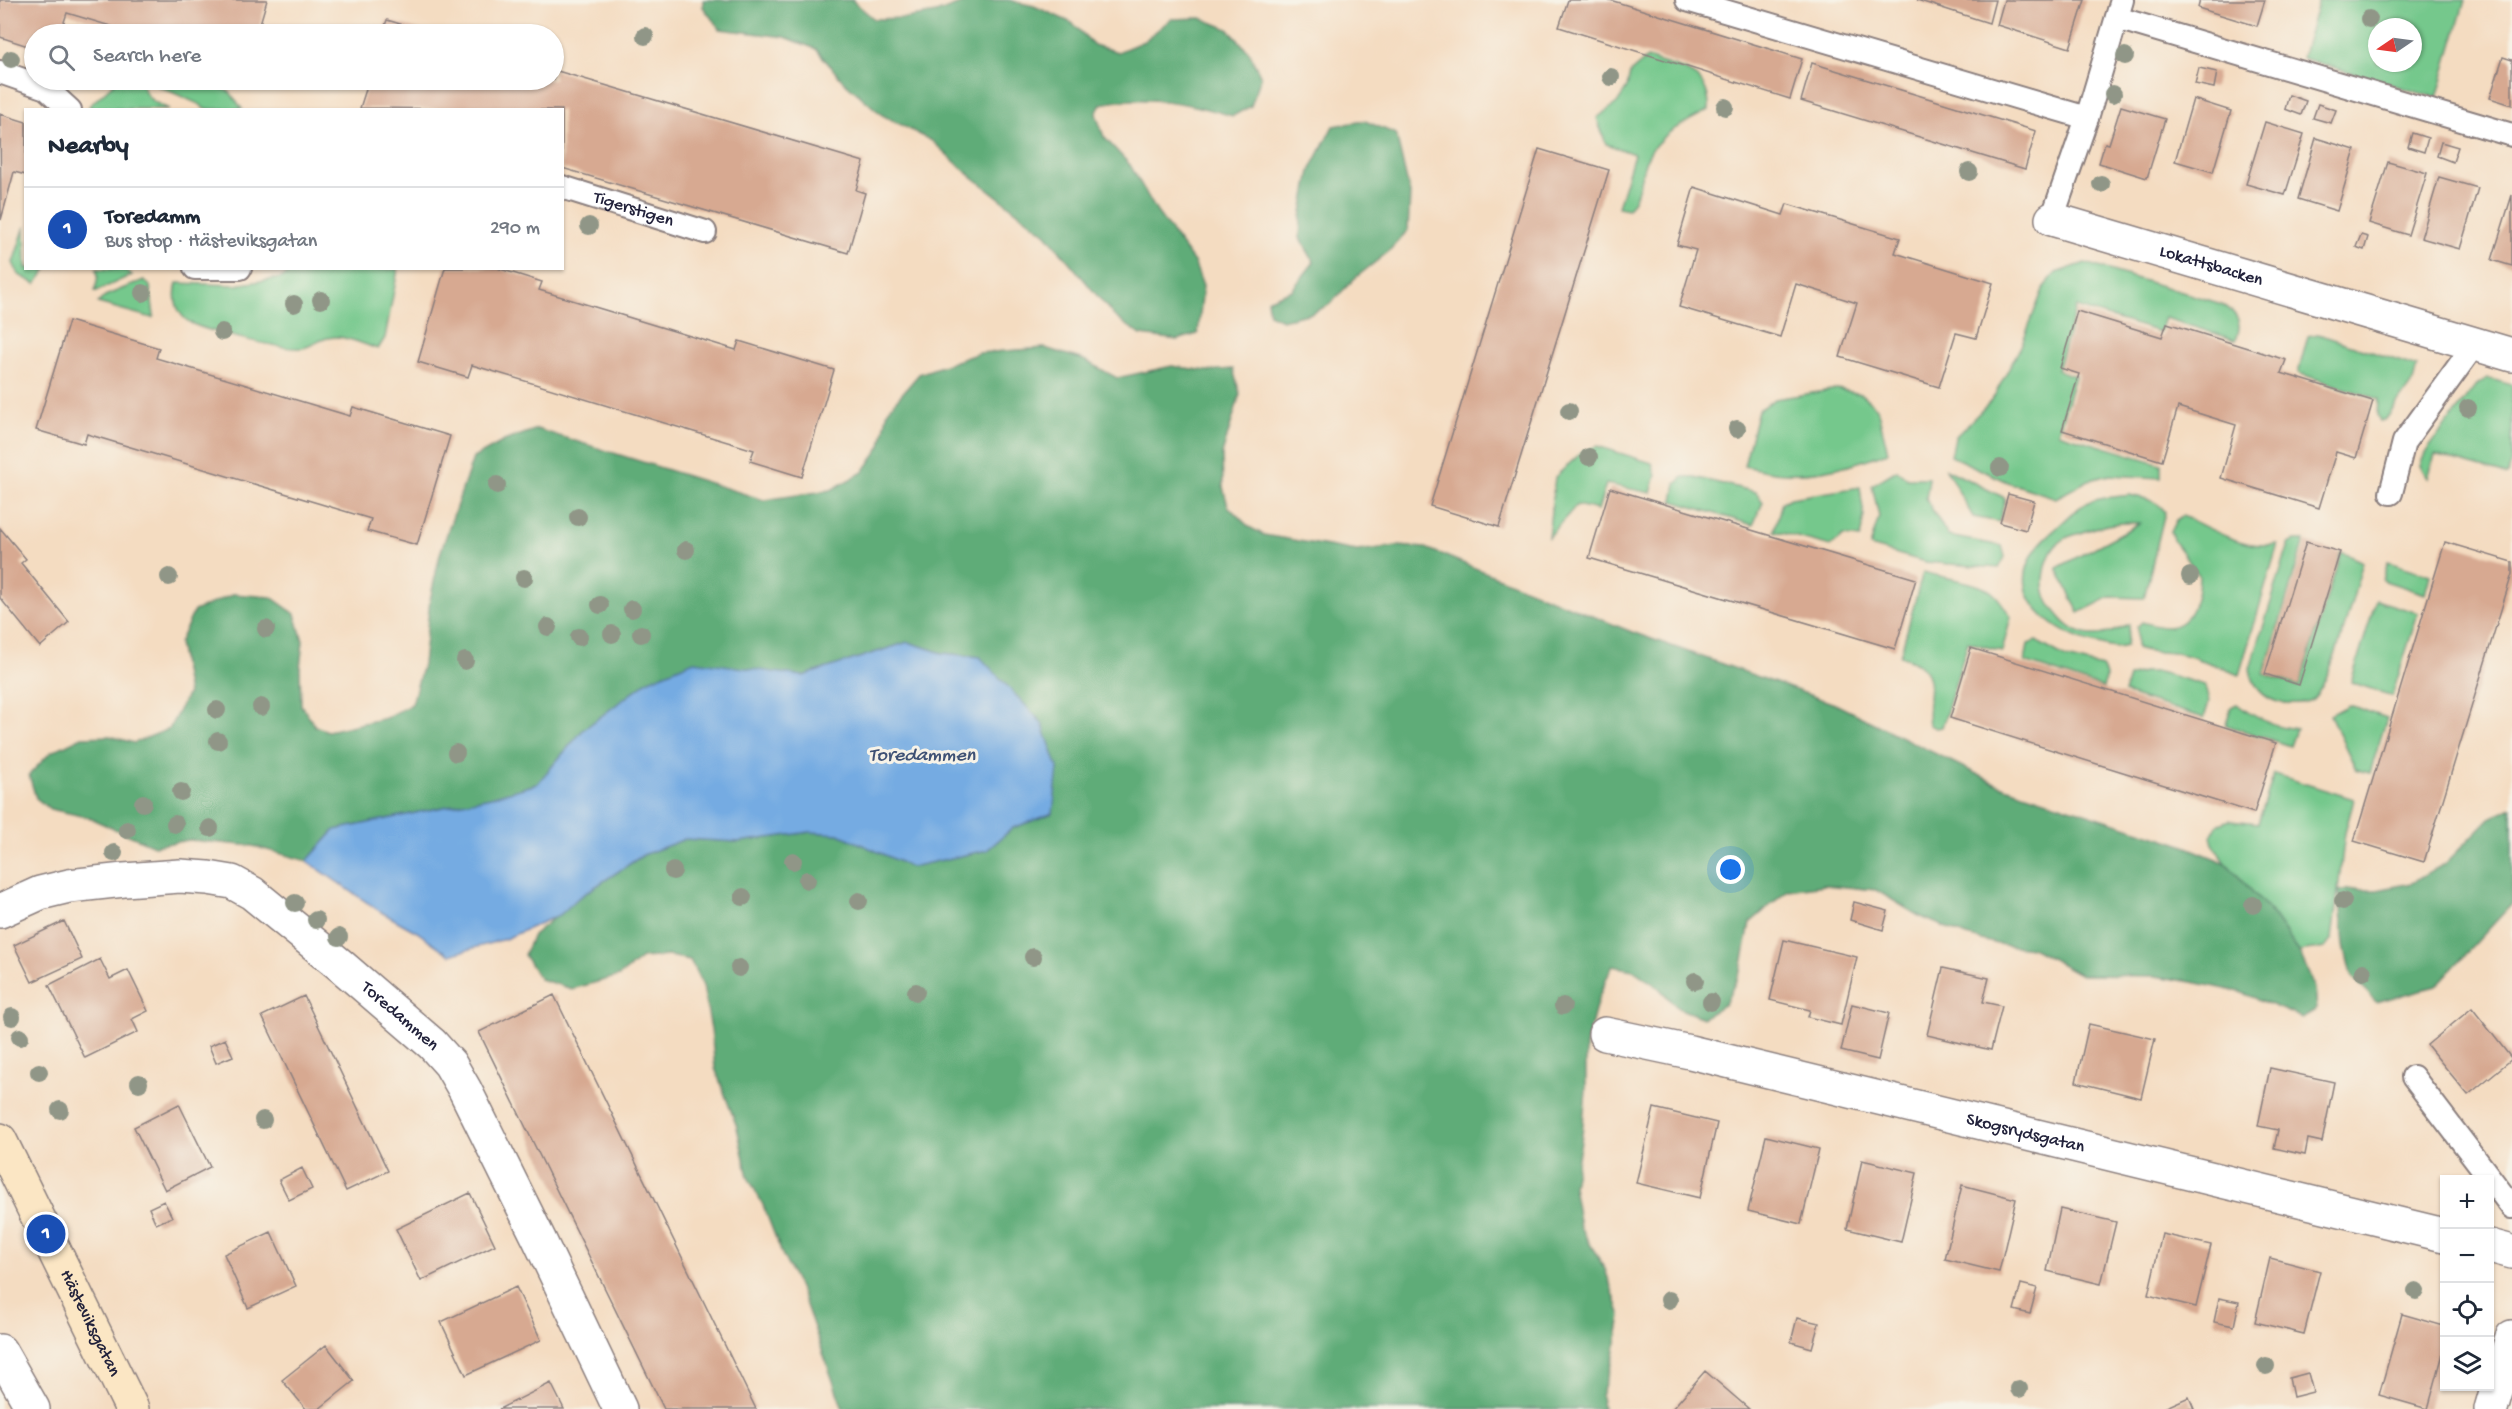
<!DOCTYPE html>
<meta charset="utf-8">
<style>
:root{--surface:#fff;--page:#f6f6f7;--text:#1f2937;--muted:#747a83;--line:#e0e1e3;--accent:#b5179e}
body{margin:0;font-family:"Gochi Hand",sans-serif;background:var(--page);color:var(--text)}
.controls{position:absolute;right:18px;bottom:18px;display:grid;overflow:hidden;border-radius:0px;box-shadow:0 2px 4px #0004}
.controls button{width:54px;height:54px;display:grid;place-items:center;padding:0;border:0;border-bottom:2px solid var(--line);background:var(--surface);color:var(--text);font:30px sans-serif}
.compass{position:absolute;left:2368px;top:18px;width:54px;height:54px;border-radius:50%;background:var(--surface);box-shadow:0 2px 4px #0004;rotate:257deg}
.you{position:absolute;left:1731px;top:870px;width:21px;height:21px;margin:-15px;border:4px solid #fff;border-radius:50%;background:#1a73e8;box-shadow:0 0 0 9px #1a73e833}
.badge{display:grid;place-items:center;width:39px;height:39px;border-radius:50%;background:var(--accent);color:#fff;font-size:20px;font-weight:700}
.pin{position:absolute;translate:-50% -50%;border:3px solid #fff;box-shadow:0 2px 6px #0006}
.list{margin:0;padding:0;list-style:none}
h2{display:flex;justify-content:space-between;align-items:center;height:78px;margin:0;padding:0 24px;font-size:26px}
h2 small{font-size:20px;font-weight:400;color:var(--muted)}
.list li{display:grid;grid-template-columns:39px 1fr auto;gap:18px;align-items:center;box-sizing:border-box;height:84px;padding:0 24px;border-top:2px solid var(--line)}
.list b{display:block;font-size:22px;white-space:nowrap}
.list p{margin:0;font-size:20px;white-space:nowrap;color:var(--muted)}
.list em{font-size:20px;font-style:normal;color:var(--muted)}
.icon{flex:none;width:33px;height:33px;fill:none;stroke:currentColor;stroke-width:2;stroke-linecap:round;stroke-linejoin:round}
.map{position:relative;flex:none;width:2512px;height:1409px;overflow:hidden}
.search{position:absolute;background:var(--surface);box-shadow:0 2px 4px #0004;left:24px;top:24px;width:540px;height:66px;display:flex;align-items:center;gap:15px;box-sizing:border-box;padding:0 21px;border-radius:33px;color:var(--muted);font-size:22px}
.panel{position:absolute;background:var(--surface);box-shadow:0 2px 4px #0004;left:24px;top:108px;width:540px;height:162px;border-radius:0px}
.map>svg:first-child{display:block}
.green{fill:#74c88c;stroke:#4b7564;stroke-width:1.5;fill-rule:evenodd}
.forest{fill:#5fac78;stroke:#40675a;stroke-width:1.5}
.water{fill:#74abe2;stroke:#4b668e;stroke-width:1.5}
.building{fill:#d7a991}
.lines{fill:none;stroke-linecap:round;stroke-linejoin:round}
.lane-casing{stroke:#8b7f7e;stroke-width:26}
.street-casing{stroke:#8b7f7e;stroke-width:36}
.secondary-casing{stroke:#8b7f7e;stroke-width:36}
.lane{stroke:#fff;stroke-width:22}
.street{stroke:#fff;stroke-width:33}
.secondary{stroke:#fbe6c4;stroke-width:33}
.tree{fill:#909687}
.labels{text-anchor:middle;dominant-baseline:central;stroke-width:6;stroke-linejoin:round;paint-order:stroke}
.street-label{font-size:18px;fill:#22223b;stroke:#f7f3e8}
.water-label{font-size:20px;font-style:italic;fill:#3f5275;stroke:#f7f3e8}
</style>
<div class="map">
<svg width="2512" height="1409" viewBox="0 0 2512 1409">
<rect width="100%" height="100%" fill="#f7f3e8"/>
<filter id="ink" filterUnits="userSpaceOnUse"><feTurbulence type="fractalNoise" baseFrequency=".0167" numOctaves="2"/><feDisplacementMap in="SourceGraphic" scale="12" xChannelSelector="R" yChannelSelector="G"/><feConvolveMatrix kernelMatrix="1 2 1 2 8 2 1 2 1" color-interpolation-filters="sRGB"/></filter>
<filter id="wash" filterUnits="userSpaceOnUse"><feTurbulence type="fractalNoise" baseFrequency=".008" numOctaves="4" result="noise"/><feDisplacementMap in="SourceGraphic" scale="24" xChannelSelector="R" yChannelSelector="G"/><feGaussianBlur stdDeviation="1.35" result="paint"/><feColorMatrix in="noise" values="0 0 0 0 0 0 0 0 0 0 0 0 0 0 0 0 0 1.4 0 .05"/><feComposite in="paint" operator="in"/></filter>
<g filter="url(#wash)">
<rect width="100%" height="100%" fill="#f4dcc1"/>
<path class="green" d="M2319,0h146l-28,98 -135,-40zM2377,27h36v36h-36z
M1647,58c31,11 63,11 62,52 -22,12 -50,23 -62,48 -8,17 -6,36 -19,51l-10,-2 16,-53 -28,-10 -9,-26 20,-15 10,-15 3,-15z
M118,80h24c1,17 12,23 27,29h-79l-1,-3z
M156,80h47l27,12 12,17h-38l-3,-4 -43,-19z
M25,226l1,42 21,1 -11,15 -17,-9 -6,-12z
M2085,263l137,41c16,10 21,18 14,36l-71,-22 -5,14 -84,-25 -19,63 18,6 -17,57 103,31v14l-51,-3 -21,5 -33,18 -49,-16 -56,-26 4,-19 37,-37 29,-54 23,-59 12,-14z
M96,269h27l9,6 -37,17 3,-17z
M296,269h102l-13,69 -7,11c-13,-4 -27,-11 -40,-12 -15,-1 -23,8 -35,11 -16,3 -97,-17 -112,-25 -15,-8 -18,-25 -14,-40l58,2 46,-7z
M144,280l6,6 4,30 -2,2 -54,-15 7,-7z
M2318,334l99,33 -4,14 -27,38 -6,2 -3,-6 1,-16 -80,-26 10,-37z
M2487,378l25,7v77l-5,13 -72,-20 -7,23 -8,-12 5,-13 50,-67z
M1837,389l24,5 16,14 11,44c-33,12 -66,23 -102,21 -13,0 -28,-4 -42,-7l14,-56 17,-11z
M1597,446l55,17 4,12 -5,18 -45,-9 -8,26 -21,-5 -29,32 7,-60 27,-25z
M1946,469l59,29 -6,24 -26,-5z
M1897,470l10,8h22l-3,21 22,37 54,10 3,11 -6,11 -74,-6 -55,-16 9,-29 -7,-32z
M1683,477h11l62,15 7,10 -10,23 -80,-24 3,-17z
M1860,487l4,30 -4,21 -17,-2 -12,10 -57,-15 8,-29 9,-4z
M2130,495c13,3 28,5 35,17l-21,86 -34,-1 -31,16 -22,-45 83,-45c-19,-1 -35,1 -54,8 -7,3 -15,4 -22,8 -18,10 -25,44 -16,62 2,5 8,11 11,15 20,25 44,23 70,8l-3,22c-10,4 -21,0 -32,-3 -36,-8 -83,-41 -64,-83 6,-15 18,-24 30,-35 8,-7 18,-19 29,-23 11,-5 28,-5 41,-7z
M2182,516c32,13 59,34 96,28l-39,131c-20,-8 -38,-17 -59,-21 -14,-3 -30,0 -43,-6v-21l5,-5c8,2 16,5 24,5 26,0 33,-32 33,-52l-25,-33 -4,-10 6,-12z
M2295,541h9l-40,133 35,12 42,-134 22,10c-7,24 -33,128 -52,138 -8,4 -25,4 -33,2 -17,-5 -25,-17 -28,-33l39,-125z
M2388,562l42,13 -5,19 -43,-14z
M1923,572c17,5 60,11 70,21 7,6 13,16 18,24l-9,34 -34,-9 -26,85 -6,1 -7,-3c-5,-32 16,-55 -29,-69z
M2376,600l42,13 -26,83 -41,-14z
M2036,641l30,17 36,9 4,9 -3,12 -78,-26 3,-18z
M2142,672h17l46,13 4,17 -5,16 -80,-25 5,-16z
M2237,704c18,15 36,22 59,25l-6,17 -64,-21 5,-18z
M2349,705l38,13 -17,55 -14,-4 -26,-54z
M2274,774l80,25 -9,34 -13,106 -7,9 -26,4 -29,-41 -44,-48 -13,-19 -2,-8 6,-11 13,-5 28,3z"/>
<path class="forest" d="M703,0h149l22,19 32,-1 30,-5 34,-13h38l26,6 38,17 22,22 24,7 26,-11 27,-22 30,-1 27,11 21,23 12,25 -10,29 -18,10c-44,-13 -87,-22 -132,-12l-5,10 8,23 26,28 27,47 37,50 9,24 -5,48 -21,6 -36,-5 -27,-19 -68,-82 -80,-62 -34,-31 -50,-26 -40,-35 -26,-31 -31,-12 -65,-8 -17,-22z
M1365,121l31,13 14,60 -2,36 -20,22 -34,27 -25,26 -17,8 -30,7 -13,-6 -2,-14 25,-10 22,-28 -14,-24 1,-21 9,-46 23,-45z
M1045,348l39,12 33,18 55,-12 35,5 26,-2 7,25 -18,60 1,33 5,19 21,21 15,8 93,16 40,-5 29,2 206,84 203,72 164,81 178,58 49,20 44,48 29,41 16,36 2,21 -15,9 -62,-26 -43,-9 -42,-7 -74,-1 -49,-27 -35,-4 -31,-8 -47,-20 -43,-26 -51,-5 -37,5 -38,33 -9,47 -16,34 -22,14 -25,-10 -19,-20 -26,-18 -21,-4 -14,33 -12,46v46l-4,44 -9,51 7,41 25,42 16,47 -7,39 -13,41 2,13h-760l-41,-115 -20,-40 -19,-49 -15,-28 -11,-50 -22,-59 -4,-39 -8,-43 -13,-26 -21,-4 -27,2 -23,18 -47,13 -32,-10 -16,-24 9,-20 45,-37 65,-43 42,-16 54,3 71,-10 29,2 72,33 76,-17 26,-22 40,-15 -73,-156 -38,-4 -34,-11 -105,34 -45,-5 -109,9 -66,50 -46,54 -46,13 -156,33 -28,31 -54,-15 -64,-6 -35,6 -67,-29 -37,-8 -14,-11 -7,-23 22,-23 31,-15 28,-1 24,7 35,-14 19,-36 -9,-50 15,-32 40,-17 37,3 24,17 8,27 -3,27 1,37 14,21 13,5 58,-13 26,-14 11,-40 7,-64 10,-46 33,-96 31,-17 33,-12 227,71 67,-10 32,-18 18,-26 7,-36 31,-36 60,-21z
M2512,807v97l-76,82 -60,16 -25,-27 -7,-30 -5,-55h38l35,-7 34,-20 44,-45z"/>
<path class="water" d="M908,642l34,11 38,4 62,66 16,45 -5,45 -40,15 -26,22 -76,17 -72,-33 -29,-2 -71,10 -54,-3 -42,16 -65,43 -17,16 -56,25 -55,16 -33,-23 -36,-20 -74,-51 28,-31 156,-33 46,-13 46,-54 66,-50 45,-19 109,15z"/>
<g id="blocks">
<path class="building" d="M0,0h267l-10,34h-120l-70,-21 -7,21h-26v14l-34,-11z
M1568,0h42l192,59 -12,40 -231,-72z
M1917,0h78l-6,23z
M2004,0h81l-15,48 -73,-23z
M2200,0h65l-8,26 -59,-18z
M387,20l47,14h-52z
M2503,57l9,3v45l-22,-7z
M1812,63l224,68 -11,38 -224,-68z
M2199,68l18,4 -3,16 -19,-4z
M554,70l310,92 -8,28 9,3 -17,60 -286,-85v-58l-202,-2 9,-28h185z
M2289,95l17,6 -5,14 -16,-6z
M2193,99l38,12 -18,61 -38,-11z
M2318,104l18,6 -5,13 -18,-5z
M2121,106l44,13 -18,59 -48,-15 6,-20 4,1z
M0,114l26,8v53l-12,-3 -13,48z
M2265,122l39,12 -19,61 -39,-11z
M2412,133l16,5 -4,14 -16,-5z
M2316,138l39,12 -18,61 -39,-12z
M2441,142l17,5 -5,15 -16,-6z
M1539,149l70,21 -110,357 -69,-21z
M2388,162l39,11 -19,62 -39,-12z
M2439,177l39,11 -18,61 -39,-11z
M1694,187l89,28 4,-11 113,34 -5,15 98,30 -17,55 -20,-5 -17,54 -99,-30 17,-54 -61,-19 -16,53 -101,-30 17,-57 -19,-5z
M2512,195v71l-20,-6z
M2361,235l7,2 -4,13 -8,-3z
M445,268h52l45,14 -3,8 197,60 3,-9 95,29 -32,107 -52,-16 4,-11 -282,-85 -4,12 -50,-15z
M2077,311l85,26 5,-14 119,37 -5,13 92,28 -17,57 -20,-6 -17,56 -98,-30 15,-53 -58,-18 -16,54 -100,-31 17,-56 -19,-6z
M69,321l90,27 -3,10 194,58 3,-9 97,29 -33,109 -50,-14 4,-12 -284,-85 -3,10 -48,-14z
M1610,488l306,91 -21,70 -306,-91z
M2008,494l26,7 -8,29 -26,-7z
M0,528l26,31 -5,4 48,59 -29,25 -40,-49z
M2306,542l34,10 -41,133 -34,-11z
M2445,542l67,20v12l-88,288 -70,-21z
M1971,648l305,95 -22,70 -304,-95z
M1854,902l34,9 -5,19 -33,-10z
M64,921l18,38 -50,23 -18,-37z
M1784,940l73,17 -16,68 -33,-8 2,-7 -40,-10z
M100,959l10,20 18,-9 20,41 -16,8 6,13 -53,26 -36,-73z
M1943,968l46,10 -6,24 19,4 -11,44 -64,-15z
M554,995l202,414h-92l-185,-377z
M304,996l84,175 -42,20 -84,-175z
M1852,1004l37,9 -11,47 -37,-9z
M2472,1008l40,51 -44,36 -41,-50z
M2089,1024l66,15 -14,59 -65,-16z
M225,1039l8,17 -17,7 -7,-17z
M2270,1068l64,14 -12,60 -14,-3 -3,16 -31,-7 4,-18 -20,-4z
M179,1104l31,63 -45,23 -31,-63z
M1654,1108l63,15 -17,75 -64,-15z
M1766,1136l53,13 -18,75 -53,-13z
M1862,1160l55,13 -16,69 -54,-13z
M302,1168l10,21 -23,11 -10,-20z
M1962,1185l54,14 -17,73 -54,-13z
M470,1193l25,52 -74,36 -25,-52z
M164,1201l8,16 -16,7 -7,-16z
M2060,1209l56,13 -15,62 -54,-13z
M271,1232l25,54 -48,22 -24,-54z
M2162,1234l49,11 -15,62 -48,-12z
M2270,1258l50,13 -16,63 -49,-12z
M2021,1284l16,4 -7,26 -16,-4z
M516,1287l25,53 -75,35 -25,-53z
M2219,1298l20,4 -5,24 -20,-4z
M2402,1314l42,12v24l-16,59 -49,-14z
M1797,1318l22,5 -7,25 -21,-6z
M326,1345l28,36 -35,28h-13l-24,-29z
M1705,1371l44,38h-77z
M2308,1373l5,19 -20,5 -4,-19z
M551,1383l13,26h-65z
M2189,1397l5,12h-32z"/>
</g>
</g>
<g filter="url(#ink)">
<use href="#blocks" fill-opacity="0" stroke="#8b7f7e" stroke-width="1.5"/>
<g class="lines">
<g class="lane-casing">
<g id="lane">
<path d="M1687,0l400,118"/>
<path d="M2117,18l395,117"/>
<path d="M0,72l46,16 24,22"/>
<path id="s1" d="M562,187l143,45"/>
<path d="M2052,219l35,-101 35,-118"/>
<path d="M195,268h45"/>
<path d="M2391,493l13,-51 71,-98"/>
<path d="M2413,1077l99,130"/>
</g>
</g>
<g class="street-casing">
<g id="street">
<path id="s2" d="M2052,219l460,136"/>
<path id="s3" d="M0,911l40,-18 29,-7 55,-6 56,-4 28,2 24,4 20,11 87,71 93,80 18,20 15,26 74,149 81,170"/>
<path id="s4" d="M1605,1034l85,18 754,183"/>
<path d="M2490,1246l22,6"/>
<path d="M0,1351l33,58"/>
<path d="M2491,1409l21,-72"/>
</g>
</g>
<g class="secondary-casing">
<g id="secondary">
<path id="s5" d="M0,1140l132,269"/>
</g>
</g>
<use href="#lane" class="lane"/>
<use href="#street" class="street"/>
<use href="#secondary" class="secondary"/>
</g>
<g class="tree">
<circle cx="2369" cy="19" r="9"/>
<circle cx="645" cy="36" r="9"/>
<circle cx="2125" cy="56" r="9"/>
<circle cx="11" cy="59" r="9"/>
<circle cx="1611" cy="77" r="9"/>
<circle cx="2113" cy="94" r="9"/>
<circle cx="1725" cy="107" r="9"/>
<circle cx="1969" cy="172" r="9"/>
<circle cx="2101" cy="184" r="9"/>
<circle cx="589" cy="226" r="9"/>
<circle cx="143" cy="293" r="9"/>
<circle cx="321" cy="300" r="9"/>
<circle cx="294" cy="304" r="9"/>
<circle cx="222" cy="332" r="9"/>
<circle cx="2468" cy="408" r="9"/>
<circle cx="1569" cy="411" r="9"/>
<circle cx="1737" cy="429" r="9"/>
<circle cx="1589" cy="457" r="9"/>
<circle cx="2000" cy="468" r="9"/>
<circle cx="497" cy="485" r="9"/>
<circle cx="578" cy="517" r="9"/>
<circle cx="686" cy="550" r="9"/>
<circle cx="2190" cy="576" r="9"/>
<circle cx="169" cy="577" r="9"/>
<circle cx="524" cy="578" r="9"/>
<circle cx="600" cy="605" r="9"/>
<circle cx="632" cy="609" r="9"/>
<circle cx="548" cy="627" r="9"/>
<circle cx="266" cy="629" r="9"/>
<circle cx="612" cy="634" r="9"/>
<circle cx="641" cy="634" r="9"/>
<circle cx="579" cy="637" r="9"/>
<circle cx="465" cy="661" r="9"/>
<circle cx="261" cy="707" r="9"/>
<circle cx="217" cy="710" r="9"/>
<circle cx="218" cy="741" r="9"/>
<circle cx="456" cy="753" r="9"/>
<circle cx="181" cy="792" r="9"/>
<circle cx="143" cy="803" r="9"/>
<circle cx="175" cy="824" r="9"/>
<circle cx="210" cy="828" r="9"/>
<circle cx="127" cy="830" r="9"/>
<circle cx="114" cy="853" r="9"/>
<circle cx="793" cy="861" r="9"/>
<circle cx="673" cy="871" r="9"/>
<circle cx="807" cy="880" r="9"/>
<circle cx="743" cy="897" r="9"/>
<circle cx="859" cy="901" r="9"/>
<circle cx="2343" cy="901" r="9"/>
<circle cx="295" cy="903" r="9"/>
<circle cx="2253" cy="905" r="9"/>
<circle cx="316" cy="920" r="9"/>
<circle cx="339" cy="937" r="9"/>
<circle cx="1033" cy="957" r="9"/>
<circle cx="739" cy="968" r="9"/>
<circle cx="2363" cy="972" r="9"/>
<circle cx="1695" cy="981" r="9"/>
<circle cx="916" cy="992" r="9"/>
<circle cx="1711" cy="1002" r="9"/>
<circle cx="1563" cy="1006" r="9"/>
<circle cx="12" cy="1017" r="9"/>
<circle cx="20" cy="1037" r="9"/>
<circle cx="39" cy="1072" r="9"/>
<circle cx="139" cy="1083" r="9"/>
<circle cx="60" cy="1110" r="9"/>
<circle cx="263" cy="1120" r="9"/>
<circle cx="2416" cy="1291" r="9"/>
<circle cx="1669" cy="1300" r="9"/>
<circle cx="2266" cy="1366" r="9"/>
<circle cx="2019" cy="1389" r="9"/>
</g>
</g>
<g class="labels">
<g class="street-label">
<text stroke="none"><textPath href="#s1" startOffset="75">Tigerstigen</textPath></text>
<text stroke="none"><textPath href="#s2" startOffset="166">Lokattsbacken</textPath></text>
<text stroke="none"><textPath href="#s3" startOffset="453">Toredammen</textPath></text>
<text stroke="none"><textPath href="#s4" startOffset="432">Skogsrydsgatan</textPath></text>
<text stroke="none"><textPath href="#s5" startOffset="204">Hästeviksgatan</textPath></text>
</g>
<g class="water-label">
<text x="922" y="756">Toredammen</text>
</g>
</g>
</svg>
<div class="controls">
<button>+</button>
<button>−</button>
<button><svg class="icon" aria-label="locate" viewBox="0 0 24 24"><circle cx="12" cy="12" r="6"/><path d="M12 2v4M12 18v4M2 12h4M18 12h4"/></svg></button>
<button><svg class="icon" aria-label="layers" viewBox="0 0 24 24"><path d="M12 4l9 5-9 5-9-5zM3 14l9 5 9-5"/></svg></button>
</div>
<svg class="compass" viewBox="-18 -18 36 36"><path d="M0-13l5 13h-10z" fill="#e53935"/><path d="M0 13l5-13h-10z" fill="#747a83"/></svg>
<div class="you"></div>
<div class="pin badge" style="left:46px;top:1234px;background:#1a4fb4">1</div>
<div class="search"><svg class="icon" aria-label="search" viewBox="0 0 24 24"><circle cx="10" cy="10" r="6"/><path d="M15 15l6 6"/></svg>Search here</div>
<section class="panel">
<h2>Nearby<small></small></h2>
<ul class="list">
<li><span class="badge" style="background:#1a4fb4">1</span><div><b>Toredamm</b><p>Bus stop · Hästeviksgatan</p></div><em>290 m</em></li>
</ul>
</section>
</div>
